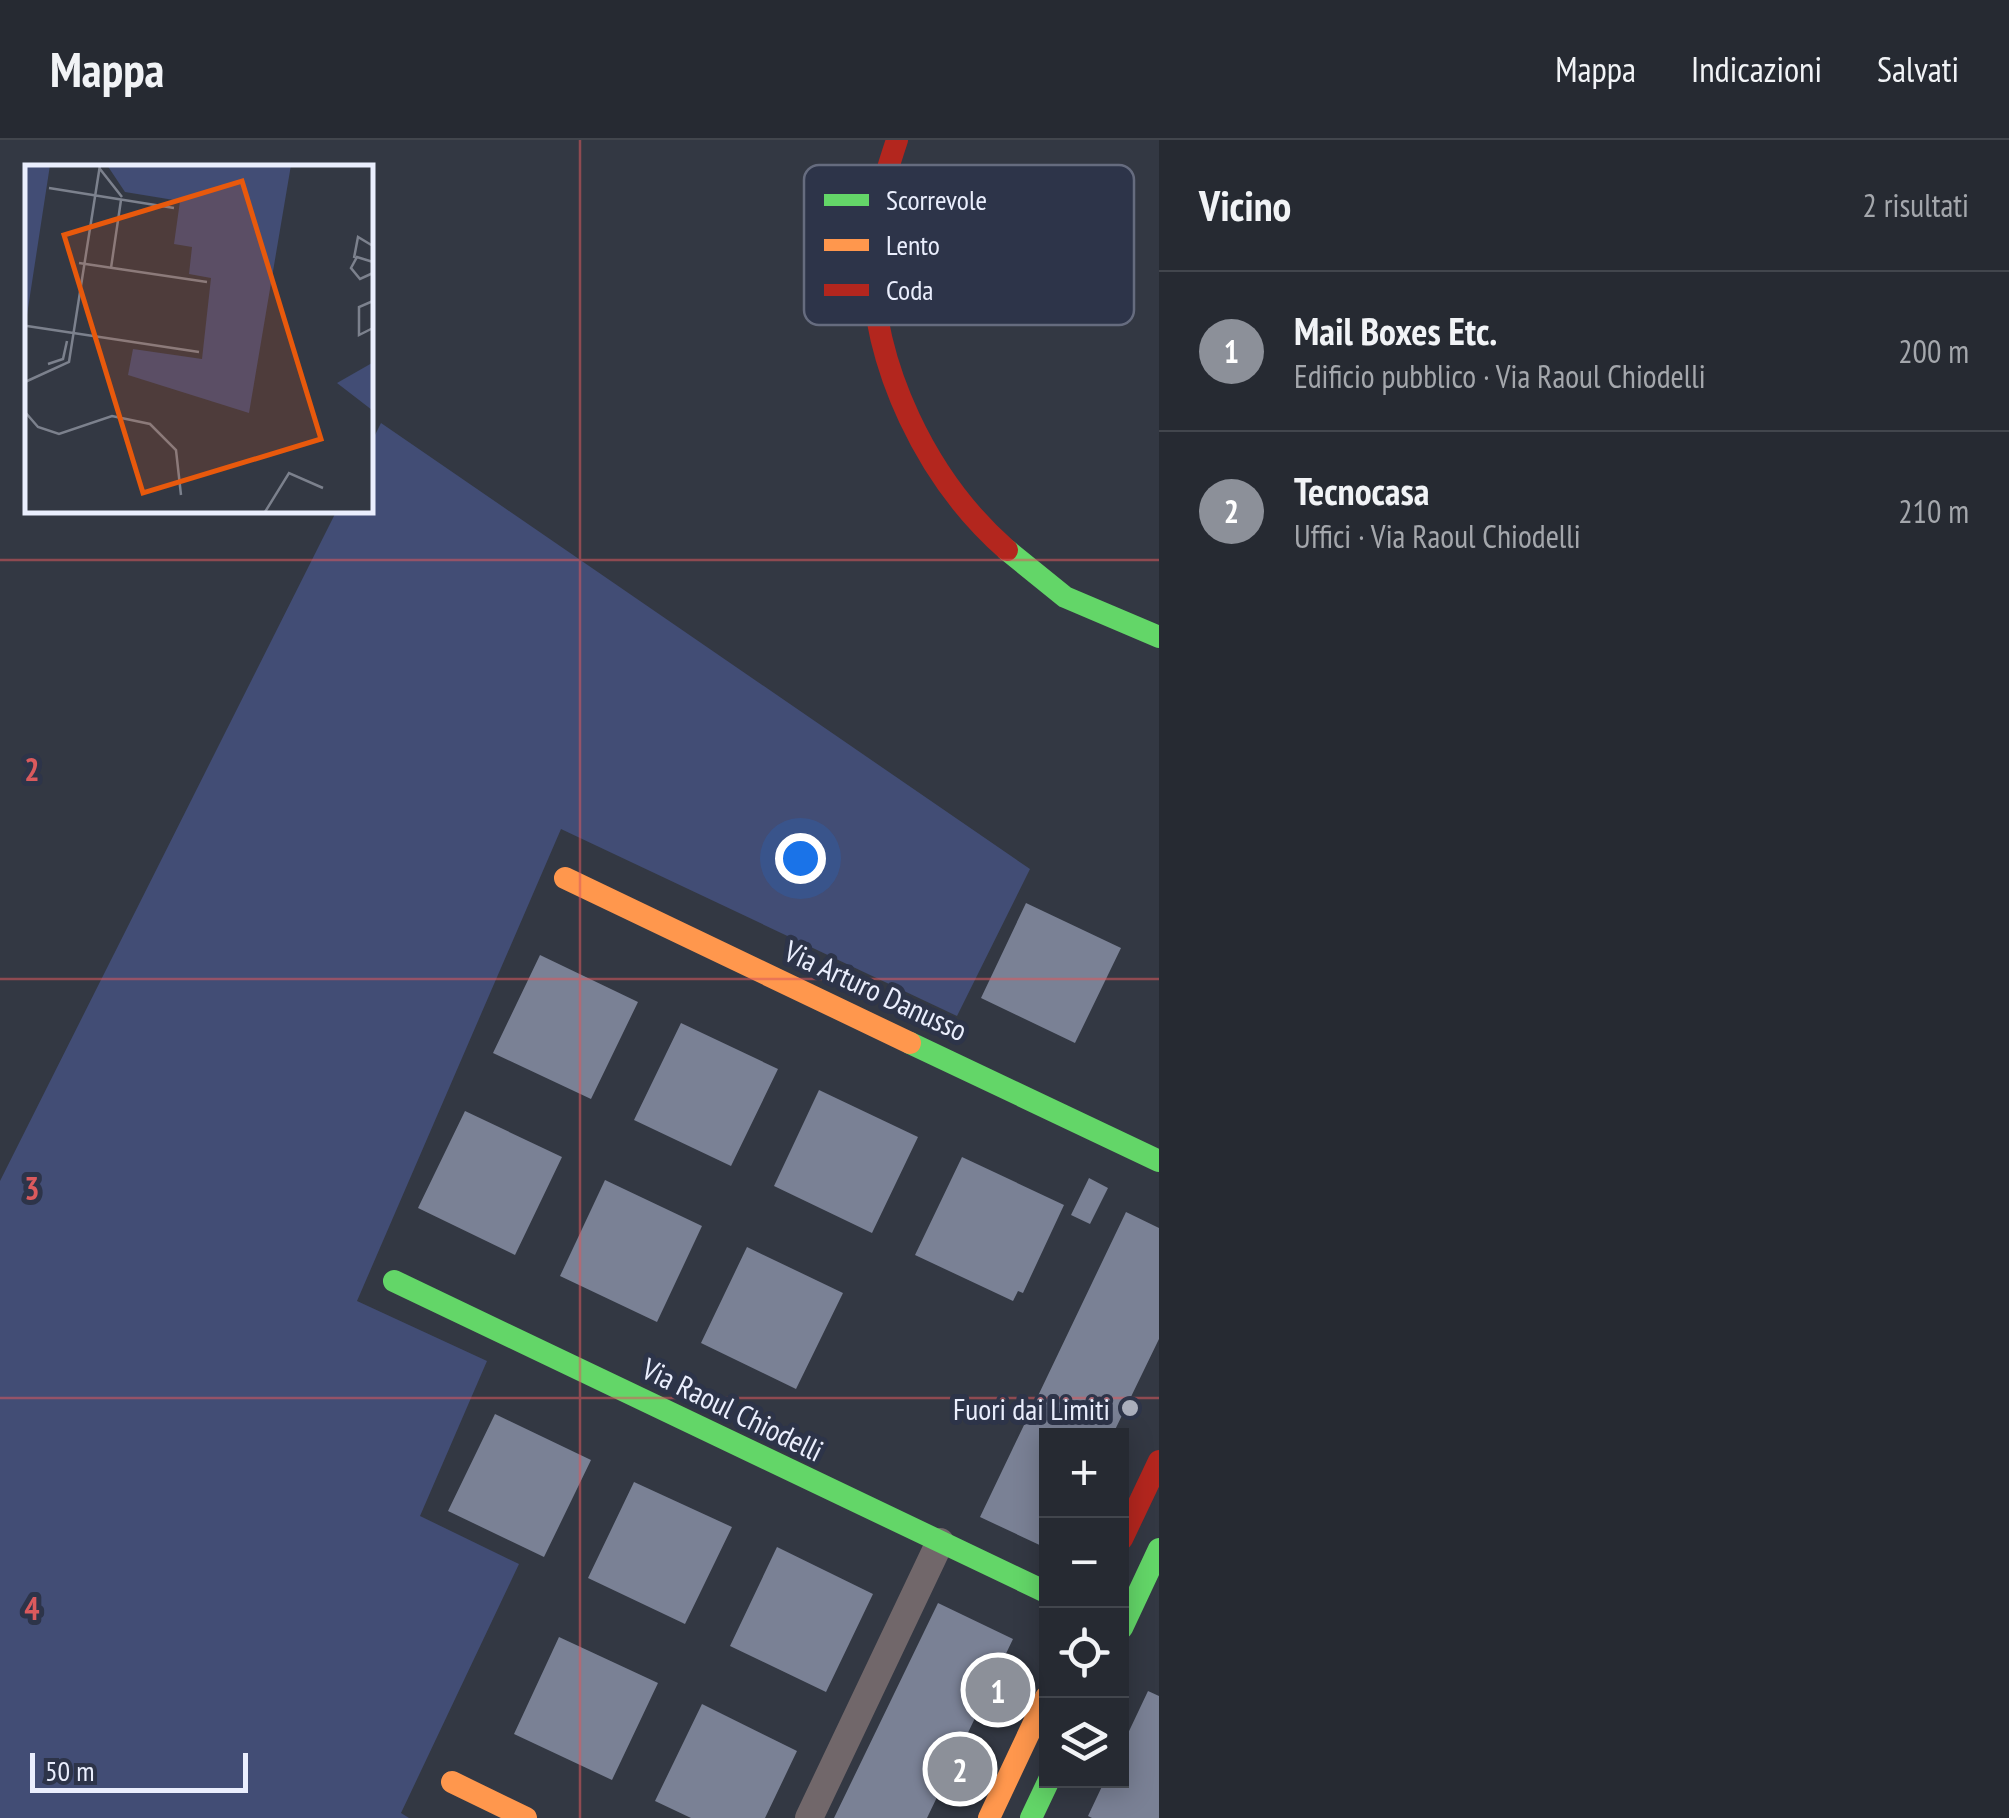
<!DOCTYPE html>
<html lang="it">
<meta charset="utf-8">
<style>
:root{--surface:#262a32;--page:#32363e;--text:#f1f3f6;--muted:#a4a7ac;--line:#42464d;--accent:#8c9099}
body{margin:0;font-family:"PT Sans Narrow",sans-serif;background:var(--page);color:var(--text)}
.controls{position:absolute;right:30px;bottom:30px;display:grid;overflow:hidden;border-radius:0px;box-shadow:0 5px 25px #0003}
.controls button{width:90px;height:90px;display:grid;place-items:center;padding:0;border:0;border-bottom:2px solid var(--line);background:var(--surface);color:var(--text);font:50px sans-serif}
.scale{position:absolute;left:30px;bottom:25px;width:218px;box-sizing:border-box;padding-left:10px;border:5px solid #eaeefd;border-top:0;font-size:28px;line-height:35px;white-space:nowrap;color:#eaeefd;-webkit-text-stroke:8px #2d3449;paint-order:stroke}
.you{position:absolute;left:800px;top:718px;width:35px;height:35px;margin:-25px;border:8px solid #fff;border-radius:50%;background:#1a73e8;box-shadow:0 0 0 15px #1a73e833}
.badge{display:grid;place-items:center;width:65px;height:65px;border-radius:50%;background:var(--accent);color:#fff;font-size:32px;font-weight:700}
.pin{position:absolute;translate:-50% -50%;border:5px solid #fff;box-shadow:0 2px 10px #0006}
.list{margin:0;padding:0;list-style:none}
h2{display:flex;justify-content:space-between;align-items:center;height:130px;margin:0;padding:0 40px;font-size:42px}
h2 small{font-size:32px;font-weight:400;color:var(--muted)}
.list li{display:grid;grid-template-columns:65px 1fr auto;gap:30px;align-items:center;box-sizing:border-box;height:160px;padding:0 40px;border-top:2px solid var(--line)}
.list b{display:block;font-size:38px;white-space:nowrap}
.list p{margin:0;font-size:32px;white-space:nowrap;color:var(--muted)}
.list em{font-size:32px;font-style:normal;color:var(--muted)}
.icon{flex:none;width:55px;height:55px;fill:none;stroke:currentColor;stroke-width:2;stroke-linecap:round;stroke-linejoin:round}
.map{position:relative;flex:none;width:1159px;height:1678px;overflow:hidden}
header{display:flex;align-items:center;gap:60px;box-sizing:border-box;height:140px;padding:0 50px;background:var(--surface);border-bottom:2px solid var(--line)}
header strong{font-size:48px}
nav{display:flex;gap:55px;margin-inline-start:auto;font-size:35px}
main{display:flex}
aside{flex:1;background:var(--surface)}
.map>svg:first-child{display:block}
.green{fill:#424d75}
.building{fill:#7a8195}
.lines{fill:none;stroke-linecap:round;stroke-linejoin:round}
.street{stroke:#71676a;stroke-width:28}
.fast{stroke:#63d668;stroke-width:22}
.slow{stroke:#ff974d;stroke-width:22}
.jam{stroke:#b3261e;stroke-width:22}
.grid{fill:none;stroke:#db5a5d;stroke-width:2.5;stroke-opacity:0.55}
.poi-dot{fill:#aaaebc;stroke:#2d3449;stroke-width:4}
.labels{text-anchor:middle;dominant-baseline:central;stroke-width:10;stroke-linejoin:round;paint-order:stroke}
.street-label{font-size:30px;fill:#eaeefd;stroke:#2d3449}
.poi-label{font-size:30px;fill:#eaeefd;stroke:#2d3449;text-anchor:end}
.inset-road{fill:none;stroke:#7c818d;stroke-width:2.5}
.view{fill:#e8590c;fill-opacity:0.15;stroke:#e8590c;stroke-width:5}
.inset-edge{fill:none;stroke:#eaeefd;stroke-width:5}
.key{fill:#2d3449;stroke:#666c7f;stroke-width:2.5}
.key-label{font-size:28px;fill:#eaeefd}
.grid-label{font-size:32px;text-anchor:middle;font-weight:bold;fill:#db5a5d;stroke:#2d3449;stroke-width:10;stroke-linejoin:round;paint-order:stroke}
</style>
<header>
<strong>Mappa</strong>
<nav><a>Mappa</a><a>Indicazioni</a><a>Salvati</a></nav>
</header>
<main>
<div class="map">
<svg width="1159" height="1678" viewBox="0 0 1159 1678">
<rect width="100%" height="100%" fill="#333843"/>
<path class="green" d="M381,283l649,446 -73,147 -396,-187 -204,472 130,60 -67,155 99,48 -118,249 8,5h-409v-637l337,-671h33v-65z"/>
<path class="building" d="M1026,763l95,45 -46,95 -94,-45z
M540,815l98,47 -47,97 -98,-46z
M681,883l97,46 -47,97 -97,-46z
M819,950l99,47 -46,96 -98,-47z
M465,971l97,46 -47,98 -97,-47z
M962,1017l102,48 -41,88 -5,-2 -5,10 -98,-46z
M1089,1038l19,10 -18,36 -19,-9z
M605,1040l97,46 -45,96 -97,-46z
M1126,1072l33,16v111l-47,97h-66v112l-66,-31z
M747,1107l96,46 -47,96 -95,-46z
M495,1274l96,46 -47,97 -96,-46z
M634,1342l98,45 -47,97 -97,-46z
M777,1407l96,47 -47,98 -96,-46z
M938,1463l75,36 -86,179h-93z
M559,1497l99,46 -46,97 -98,-46z
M1148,1551l11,5v122h-67l-4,-2 17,-36h17v-34z
M702,1564l95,47 -32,67h-74l-36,-17z"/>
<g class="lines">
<path class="street" d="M809,1678l131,-276"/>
<path class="fast" d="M1007,410l58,47 94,40
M910,903l249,118
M394,1141l652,311
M1122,1488l37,-79
M1031,1678l18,-38"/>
<path class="slow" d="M565,738l345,165
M452,1642l74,36
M989,1678l57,-121"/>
<path class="jam" d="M897,0c-13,39 -25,78 -25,119 0,107 55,221 135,291
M1122,1399l37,-78"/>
</g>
<path class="grid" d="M580,0v1678M0,420h1159M0,839h1159M0,1258h1159"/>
<circle class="poi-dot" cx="1130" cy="1268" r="10"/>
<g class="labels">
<g class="street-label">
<text transform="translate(876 850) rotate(25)">Via Arturo Danusso</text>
<text transform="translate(733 1269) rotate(26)">Via Raoul Chiodelli</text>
</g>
<g class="poi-label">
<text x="1110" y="1268">Fuori dai Limiti</text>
</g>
</g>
<g transform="translate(25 25)">
<rect width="348" height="348" fill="#333843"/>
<path d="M0,0h25l-25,163zM82,0h184l-42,248 -121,-38 5,-26 69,10 9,-81 -22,-4 3,-27 -18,-3 6,-43 -55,-9zM347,198v47l-35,-27z" fill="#424d75"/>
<path class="inset-road" d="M75,4l22,28M24,23l125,20M329,93l4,-21 15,9M348,97l-16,-5 -6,11 9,11 13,-6M54,98l128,19M86,103l10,-68M348,136l-14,6v28l14,-7M2,161l172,26M23,199l15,-5 4,-18M0,217l44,-20 31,-197M0,247l13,15 21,7 53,-18 38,8 26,26 5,45M240,347l24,-39 34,15"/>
<path class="view" d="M217,16l79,258 -178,54 -79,-258z"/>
<rect width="348" height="348" class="inset-edge"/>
</g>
<rect x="804" y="25" width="330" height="160" rx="15" class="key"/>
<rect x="824" y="54" width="45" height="12" fill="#63d668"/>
<rect x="824" y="99" width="45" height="12" fill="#ff974d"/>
<rect x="824" y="144" width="45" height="12" fill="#b3261e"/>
<g class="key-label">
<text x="886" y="70">Scorrevole</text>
<text x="886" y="115">Lento</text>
<text x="886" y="160">Coda</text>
</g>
<g class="grid-label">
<text x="32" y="641">2</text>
<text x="32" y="1060">3</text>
<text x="32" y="1480">4</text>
</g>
</svg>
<div class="controls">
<button>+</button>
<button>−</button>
<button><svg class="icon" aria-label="locate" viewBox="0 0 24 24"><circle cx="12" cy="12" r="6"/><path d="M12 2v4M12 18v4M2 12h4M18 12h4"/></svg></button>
<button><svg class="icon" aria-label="layers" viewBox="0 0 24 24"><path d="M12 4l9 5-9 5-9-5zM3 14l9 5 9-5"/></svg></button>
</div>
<div class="scale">50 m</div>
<div class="you"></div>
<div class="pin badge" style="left:998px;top:1550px">1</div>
<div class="pin badge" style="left:960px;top:1629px">2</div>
</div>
<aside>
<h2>Vicino<small>2 risultati</small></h2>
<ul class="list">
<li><span class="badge">1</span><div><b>Mail Boxes Etc.</b><p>Edificio pubblico · Via Raoul Chiodelli</p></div><em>200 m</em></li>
<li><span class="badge">2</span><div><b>Tecnocasa</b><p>Uffici · Via Raoul Chiodelli</p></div><em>210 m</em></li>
</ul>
</aside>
</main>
